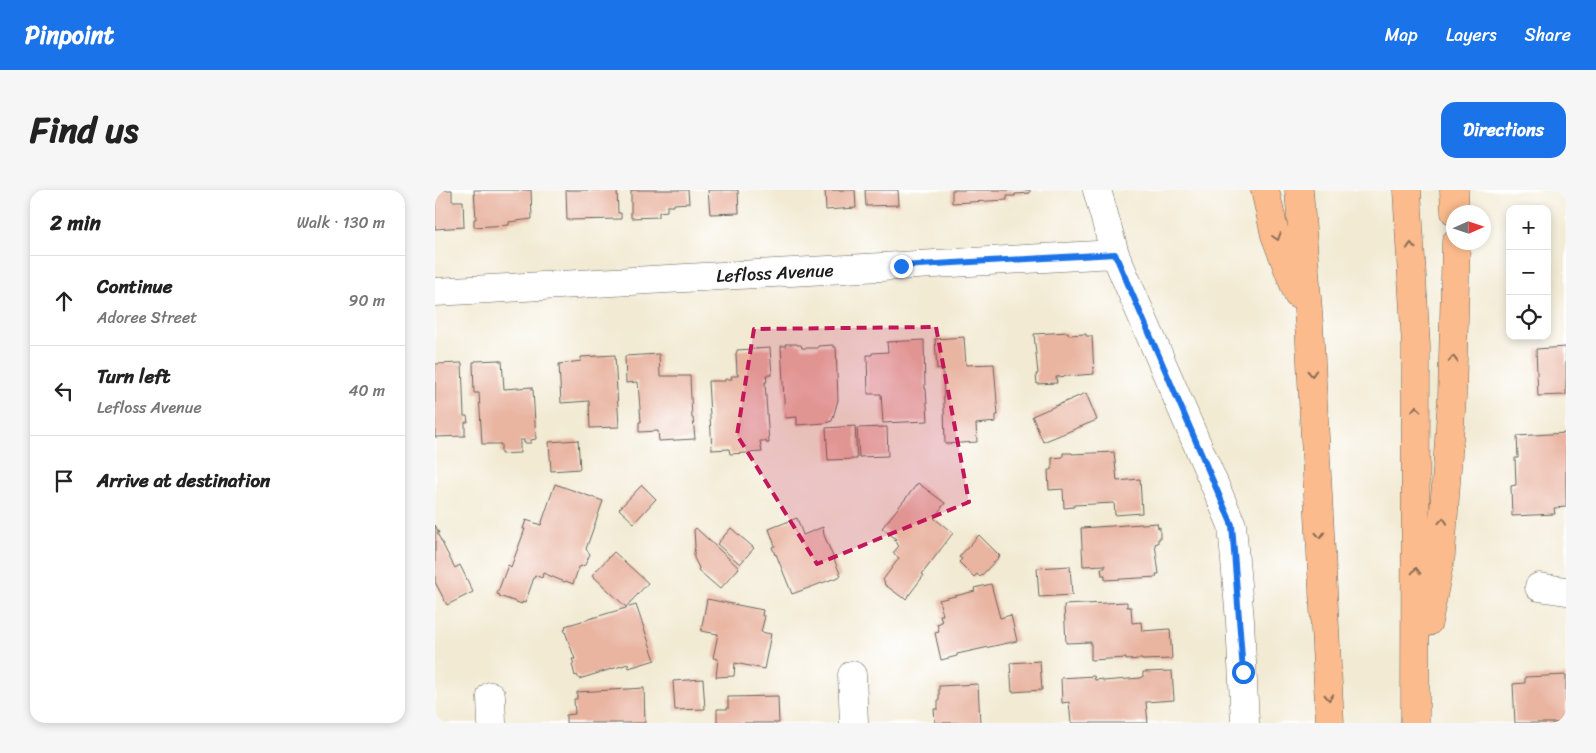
<!DOCTYPE html>
<meta charset="utf-8">
<style>
:root{--surface:#fff;--page:#f6f6f6;--text:#222;--muted:#767676;--line:#e0e0e0;--accent:#1a73e8}
body{margin:0;font-family:Sriracha,sans-serif;background:var(--page);color:var(--text)}
.controls{position:absolute;right:15px;top:15px;display:grid;overflow:hidden;border-radius:10px;box-shadow:0 2px 8px #0003}
.controls button{width:45px;height:45px;display:grid;place-items:center;padding:0;border:0;border-bottom:1px solid var(--line);background:var(--surface);color:var(--text);font:25px sans-serif}
.compass{position:absolute;left:1011px;top:15px;width:45px;height:45px;border-radius:50%;background:var(--surface);box-shadow:0 2px 8px #0003;rotate:87deg}
.stop{position:absolute;width:15px;height:15px;margin:-11px;border:4px solid #1a73e8;border-radius:50%;background:#fff}
.stop.end{background:#1a73e8;border-color:#fff;box-shadow:0 1px 5px #0008}
.list{margin:0;padding:0;list-style:none}
h2{display:flex;justify-content:space-between;align-items:center;height:65px;margin:0;padding:0 20px;font-size:21px}
h2 small{font-size:16px;font-weight:400;color:var(--muted)}
.list li{display:grid;grid-template-columns:32px 1fr auto;gap:15px;align-items:center;box-sizing:border-box;height:90px;padding:0 20px;border-top:1px solid var(--line)}
.list b{display:block;font-size:19px;white-space:nowrap}
.list p{margin:0;font-size:16px;white-space:nowrap;color:var(--muted)}
.list em{font-size:16px;font-style:normal;color:var(--muted)}
.icon{flex:none;width:28px;height:28px;fill:none;stroke:currentColor;stroke-width:2;stroke-linecap:round;stroke-linejoin:round}
.map{position:relative;flex:none;width:1131px;height:533px;overflow:hidden;border-radius:15px}
header{display:flex;align-items:center;gap:30px;box-sizing:border-box;height:70px;padding:0 25px;background:var(--accent);color:#fff}
header strong{font-size:24px}
nav{display:flex;gap:28px;margin-inline-start:auto;font-size:18px}
.intro{display:flex;align-items:center;justify-content:space-between;box-sizing:border-box;height:120px;padding:0 30px}
h1{margin:0;font-size:35px}
.button{padding:12px 22px;border-radius:15px;background:var(--accent);color:#fff;font-size:18px;font-weight:700}
main{display:flex;gap:30px;padding:0 30px}
aside{flex:1;background:var(--surface);border-radius:15px;box-shadow:0 2px 8px #0003}
.map>svg:first-child{display:block}
.building{fill:#e9b4a0}
.lines{fill:none;stroke-linecap:round;stroke-linejoin:round}
.minor-casing{stroke:#67645c;stroke-width:29}
.highway-casing{stroke:#67645c;stroke-width:29}
.minor{stroke:#fff;stroke-width:28}
.highway{stroke:#fbbb8d;stroke-width:28}
.oneway{stroke:#8c6c54}
.route{stroke:#1a73e8;stroke-width:6}
.marked{fill:#c2185b;fill-opacity:0.2;stroke:#c2185b;stroke-width:4;stroke-dasharray:10 6;stroke-linejoin:round}
.labels{text-anchor:middle;dominant-baseline:central;stroke-width:4;stroke-linejoin:round;paint-order:stroke}
.street-label{font-size:18px;fill:#1c1c1c;stroke:#fff}
</style>
<header>
<strong>Pinpoint</strong>
<nav><a>Map</a><a>Layers</a><a>Share</a></nav>
</header>
<div class="intro"><h1>Find us</h1><a class="button">Directions</a></div>
<main>
<aside>
<h2>2 min<small>Walk · 130 m</small></h2>
<ul class="list">
<li><svg class="icon" aria-label="ahead" viewBox="0 0 24 24"><path d="M12 20V5M6 11l6-6 6 6"/></svg><div><b>Continue</b><p>Adoree Street</p></div><em>90 m</em></li>
<li><svg class="icon" aria-label="left" viewBox="0 0 24 24"><path d="M17 20v-9H6M10 6l-5 5 5 5"/></svg><div><b>Turn left</b><p>Lefloss Avenue</p></div><em>40 m</em></li>
<li><svg class="icon" aria-label="arrive" viewBox="0 0 24 24"><path d="M6 21V4h12l-3 4 3 4H6"/></svg><div><b>Arrive at destination</b></div></li>
</ul>
</aside>
<div class="map">
<svg width="1131" height="533" viewBox="0 0 1131 533">
<rect width="100%" height="100%" fill="#fff"/>
<filter id="ink" filterUnits="userSpaceOnUse"><feTurbulence type="fractalNoise" baseFrequency=".02" numOctaves="2"/><feDisplacementMap in="SourceGraphic" scale="10" xChannelSelector="R" yChannelSelector="G"/><feConvolveMatrix kernelMatrix="1 2 1 2 8 2 1 2 1" color-interpolation-filters="sRGB"/></filter>
<filter id="wash" filterUnits="userSpaceOnUse"><feTurbulence type="fractalNoise" baseFrequency=".0096" numOctaves="4" result="noise"/><feDisplacementMap in="SourceGraphic" scale="20" xChannelSelector="R" yChannelSelector="G"/><feGaussianBlur stdDeviation="1.12" result="paint"/><feColorMatrix in="noise" values="0 0 0 0 0 0 0 0 0 0 0 0 0 0 0 0 0 1.4 0 .05"/><feComposite in="paint" operator="in"/></filter>
<g filter="url(#wash)">
<rect width="100%" height="100%" fill="#f2ead3"/>
<g id="blocks">
<path class="building" d="M0,0h17v11h11l1,26 -29,2z
M39,0h57l1,29 -23,3v3l-35,2v-8h2z
M131,0h51l1,23h3v6l-54,1z
M196,0h57l1,13 -15,1v2h-7v5l-8,1v5l-28,1z
M273,0h30l1,23 -29,1z
M390,0h30l1,18 -30,2z
M430,0h33l1,15 -33,1z
M517,0h78v3l-15,1v2h-8v4l-55,3z
M633,142l1,3 17,-1v2h6l2,38 -38,3 1,6 -20,1 -1,-10h2l-4,-40z
M529,147l2,28 28,-1 4,51h-2v7l-20,2 1,18 -32,2 -2,-74 -6,-1 -2,-30z
M489,150l1,49h1l2,32 -45,2 -2,-29h-13l-1,-39h5v-2l16,-1 -1,-10z
M350,154h12v1h4l1,3h16v-2l15,-1v2h3l2,53 -6,21 -7,2 -28,2v-8l-12,1 -4,-72h5z
M1131,157v48l-28,1 -2,-47z
M335,158l2,27h-6l1,7h-2l4,61h-3v-2h-6l2,11 -32,2 -1,-5 -17,1 -4,-69h17v-2h7l-1,-3h7v-2h-1l-1,-21 1,-1v-2z
M224,164l1,22h30l2,42h1l2,21 -36,2 -1,-10 -19,1v-10h2l-3,-40 -12,1 -1,-27z
M180,165l4,72 -29,1 -1,-27 -28,2 -2,-39 22,-3v-4z
M64,170v1h3l2,28 28,-2v3h1l3,49 -5,1v3h-7v-3h-4v13l-19,1v-10h-19l-3,-51h-5l-1,-31h2v-1z
M27,173l2,53h3l1,6h-3v14l-30,1v-73z
M651,203l11,27 -54,22 -11,-26z
M420,236l2,33 -29,1 -2,-32z
M452,237l1,29 -29,1 -2,-29z
M1131,243v74l-12,1 1,6 -43,2 -1,-30 5,-1 -1,-27h3l-1,-22z
M143,250l2,29 -29,2 -2,-29z
M679,262l3,29 23,-2 2,34 -27,2 -1,-12 -40,2v2l-10,1 -1,-19 -14,1 -1,-20h4v-12l11,-1v-4h9v1z
M483,293l27,20 -11,15 19,15 -31,41 2,1 -18,24 -2,-2 -1,1 -19,-14 1,-1 -2,-3 16,-22 -6,-5 6,-7 -5,-5 2,-2 -14,-11z
M120,294l48,17 -17,48 4,5 -5,11 -6,2 -6,17 -7,-3 -1,1 -22,-9 -1,5 -7,-3 -10,28 -3,-1v2l-23,-8 1,-1 -3,-1 11,-29 3,2 14,-38h-2l3,-9 15,5z
M207,295l14,14 -22,24 -15,-14z
M362,328l6,17 20,-8 1,8 17,41 -49,18 -16,-40 -1,1 -3,-8 3,-1 -6,-17z
M722,333l1,5 2,-1v12h-2v4l-3,1 4,30h-3l1,3 -52,3v-5h-3l-1,-7h4v-3l-22,1 -2,-38z
M0,335l4,8h-2l18,35 5,-3 13,27 -26,13 -12,-23z
M261,338l43,40 -19,21 -22,-19 1,-2 -5,-10v-4l1,-8 -1,-16z
M296,338l23,20 -14,16 -23,-20z
M544,345l21,21 -20,21 -3,-3 -3,3 -15,-15 3,-3 -3,-2z
M179,362l34,31 -22,24 -34,-32z
M635,376l2,29 -33,2 -2,-29z
M556,394l9,34 11,-3 6,26 -60,13v2l-16,4 -6,-27 4,-1 -2,-8 5,-2 -2,-7h3l-4,-15 36,-9 -1,-3z
M272,409l56,11 -1,6h3l-4,16 10,2 -7,35 -29,-6 -1,13 -18,1 2,-18 -5,-1 5,-24 -17,-3z
M692,412v5h4l1,16 9,-1 1,9 28,-2 2,30 -30,1v-1l-16,1v-2l-35,2v-18l-25,1 -2,-38z
M201,415l19,55 -26,8 -1,-4 -49,15 -2,-4 -2,1 -3,-12h2l-2,-5h3l-11,-30 2,-1 -1,-2z
M605,471l2,29 -30,2 -2,-29z
M737,481l2,29 -28,2 2,21h-77l-2,-21 -7,1 -1,-25 33,-2 1,4 8,-1v2l38,-3v-1h2v-5z
M1131,485v48h-51l-2,-39 12,-1v-6z
M268,489l2,30 -30,1 -2,-29z
M543,494l2,39h-45l-1,-14h4v-9h1v-14z
M209,498l1,35h-79v-8l9,-1 -1,-15h3v-7z
M343,506l1,27h-62v-14h11v-12z"/>
</g>
</g>
<g filter="url(#ink)">
<use href="#blocks" fill-opacity="0" stroke="#67645c" stroke-width="1"/>
<g class="lines">
<g class="minor-casing">
<path id="minor" d="M662,0l18,64 117,271 8,96 5,102
M0,102l680,-38
M1104,397l27,4
M417,485l2,48
M56,506l1,27"/>
</g>
<g class="highway-casing">
<path id="highway" d="M830,0l10,45 23,60
M864,0l10,134 21,399
M972,0l9,157 -1,376
M1019,0l1,22
M993,432l13,-68 11,-157 4,-155"/>
</g>
<use href="#minor" class="minor"/>
<use href="#highway" class="highway"/>
</g>
<defs><path id="oneway-chevron" d="M-2-3.5L2.5 0L-2 3.5" fill="none" stroke-width="1.6" stroke-linecap="round" stroke-linejoin="round" transform="scale(1.25)"/></defs>
<g class="oneway">
<use href="#oneway-chevron" transform="translate(842 47) rotate(72)"/>
<use href="#oneway-chevron" transform="translate(976 56) rotate(-93)"/>
<use href="#oneway-chevron" transform="translate(1018 169) rotate(-88)"/>
<use href="#oneway-chevron" transform="translate(877 183) rotate(87)"/>
<use href="#oneway-chevron" transform="translate(981 219) rotate(-90)"/>
<use href="#oneway-chevron" transform="translate(1008 331) rotate(-86)"/>
<use href="#oneway-chevron" transform="translate(885 345) rotate(87)"/>
<use href="#oneway-chevron" transform="translate(981 381) rotate(-90)"/>
<use href="#oneway-chevron" transform="translate(894 507) rotate(87)"/>
</g>
</g>
<g class="lines" filter="url(#ink)">
<path class="route" d="M466,76l214,-12 117,271 11,147"/>
</g>
<path class="marked" d="M501,137l33,175 -152,62 -80,-129 17,-106z"/>
<g class="labels">
<g class="street-label">
<text transform="translate(340 83) rotate(-3)">Lefloss Avenue</text>
</g>
</g>
</svg>
<div class="controls">
<button>+</button>
<button>−</button>
<button><svg class="icon" aria-label="locate" viewBox="0 0 24 24"><circle cx="12" cy="12" r="6"/><path d="M12 2v4M12 18v4M2 12h4M18 12h4"/></svg></button>
</div>
<svg class="compass" viewBox="-18 -18 36 36"><path d="M0-13l5 13h-10z" fill="#e53935"/><path d="M0 13l5-13h-10z" fill="#767676"/></svg>
<div class="stop" style="left:808px;top:482px"></div>
<div class="stop end" style="left:466px;top:76px"></div>
</div>
</main>
